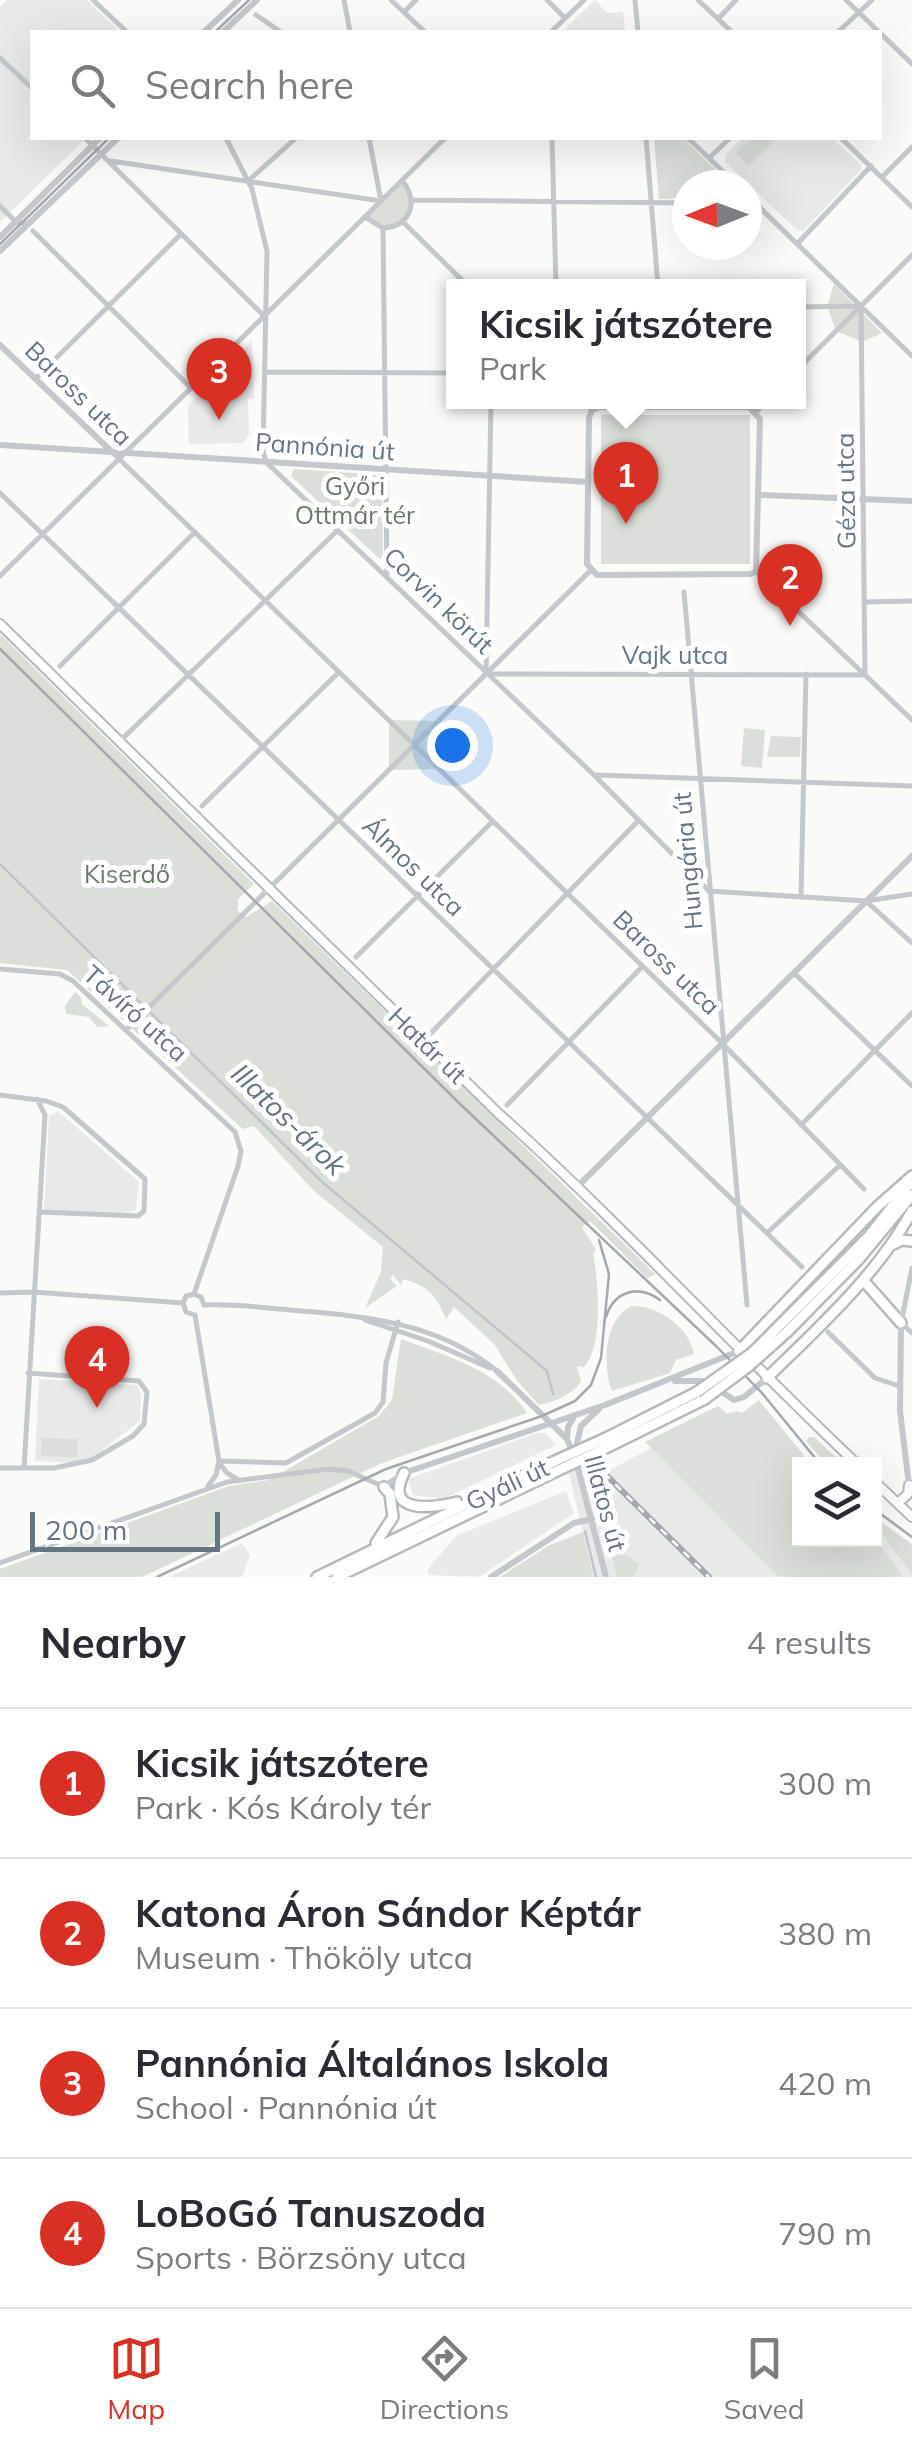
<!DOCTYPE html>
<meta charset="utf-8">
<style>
:root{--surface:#fff;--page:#f2f2f3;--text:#2b2b33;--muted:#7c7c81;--line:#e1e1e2;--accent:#d93025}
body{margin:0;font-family:Mulish,sans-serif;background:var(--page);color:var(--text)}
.controls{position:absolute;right:30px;bottom:30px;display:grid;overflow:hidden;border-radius:0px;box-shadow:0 10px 40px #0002}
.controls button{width:90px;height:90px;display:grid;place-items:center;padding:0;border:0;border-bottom:2px solid var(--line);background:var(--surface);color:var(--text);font:50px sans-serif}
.compass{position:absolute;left:672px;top:170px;width:90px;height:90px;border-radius:50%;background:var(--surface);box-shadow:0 10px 40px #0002;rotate:269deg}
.scale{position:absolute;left:30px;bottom:25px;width:190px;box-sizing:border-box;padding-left:10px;border:5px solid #657683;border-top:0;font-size:28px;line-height:35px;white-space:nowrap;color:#657683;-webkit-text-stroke:8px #fff;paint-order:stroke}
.you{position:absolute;left:452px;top:745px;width:35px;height:35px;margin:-25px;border:8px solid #fff;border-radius:50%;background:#1a73e8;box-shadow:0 0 0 15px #1a73e833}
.badge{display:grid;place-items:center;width:65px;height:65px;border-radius:50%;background:var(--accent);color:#fff;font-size:32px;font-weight:700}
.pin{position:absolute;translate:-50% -82px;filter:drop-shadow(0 2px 5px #0008)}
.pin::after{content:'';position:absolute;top:52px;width:35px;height:30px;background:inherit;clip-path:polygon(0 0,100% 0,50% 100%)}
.popup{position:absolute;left:446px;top:279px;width:360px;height:130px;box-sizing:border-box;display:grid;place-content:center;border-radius:0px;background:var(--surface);filter:drop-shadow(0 2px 8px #0005);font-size:32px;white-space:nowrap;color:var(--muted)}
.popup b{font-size:38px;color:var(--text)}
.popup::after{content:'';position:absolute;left:50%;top:100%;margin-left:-20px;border:20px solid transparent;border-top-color:var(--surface)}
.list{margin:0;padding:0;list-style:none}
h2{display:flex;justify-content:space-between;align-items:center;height:130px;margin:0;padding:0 40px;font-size:42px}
h2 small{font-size:32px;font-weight:400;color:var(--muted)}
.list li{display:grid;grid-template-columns:65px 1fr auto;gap:30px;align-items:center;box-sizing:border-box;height:150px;padding:0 40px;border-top:2px solid var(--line)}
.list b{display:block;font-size:38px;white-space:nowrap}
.list p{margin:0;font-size:32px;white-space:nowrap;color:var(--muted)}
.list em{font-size:32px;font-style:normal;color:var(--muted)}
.icon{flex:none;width:55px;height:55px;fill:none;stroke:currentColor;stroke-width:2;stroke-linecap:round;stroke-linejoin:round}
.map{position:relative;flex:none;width:912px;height:1577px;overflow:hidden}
.search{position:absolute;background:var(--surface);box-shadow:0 10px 40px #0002;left:30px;right:30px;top:30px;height:110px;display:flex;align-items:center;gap:25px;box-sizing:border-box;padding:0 35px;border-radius:0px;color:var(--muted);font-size:38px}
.sheet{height:730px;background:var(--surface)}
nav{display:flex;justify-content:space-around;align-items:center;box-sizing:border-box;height:140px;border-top:2px solid var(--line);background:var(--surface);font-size:28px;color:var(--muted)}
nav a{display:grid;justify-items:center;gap:5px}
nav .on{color:var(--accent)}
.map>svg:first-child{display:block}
.built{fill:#e8e9e9}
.green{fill:#dadfd7}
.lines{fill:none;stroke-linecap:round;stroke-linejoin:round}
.stream{stroke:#bbc7cb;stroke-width:2.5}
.secondary-casing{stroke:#b3babf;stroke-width:12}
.primary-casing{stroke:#b5babe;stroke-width:14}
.minor{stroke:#c3c8cc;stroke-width:5}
.tertiary{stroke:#c3c8cc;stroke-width:6}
.secondary{stroke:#fff;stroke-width:8}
.primary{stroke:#fff;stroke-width:9}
.tram{stroke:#a2aab0;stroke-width:2.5}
.rail-casing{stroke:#a2aab0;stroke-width:6}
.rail{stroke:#fff;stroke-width:2.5;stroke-dasharray:8;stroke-linecap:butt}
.primary-bridge-casing{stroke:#b5babe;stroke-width:14;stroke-linecap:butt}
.primary-bridge{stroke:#fff;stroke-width:9}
.labels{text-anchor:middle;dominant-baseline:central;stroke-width:10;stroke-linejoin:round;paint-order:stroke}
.street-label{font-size:25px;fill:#657683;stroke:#fff}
.park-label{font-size:25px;fill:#687a64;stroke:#fff}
.water-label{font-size:28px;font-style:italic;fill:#60757c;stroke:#fff}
</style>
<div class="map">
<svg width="912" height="1577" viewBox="0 0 912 1577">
<rect width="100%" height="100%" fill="#fafaf8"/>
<path class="built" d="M7,0h80l33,32h-88v106h54l-86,84v-215z
M595,0l12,13 16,-1 2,20h-63z
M743,138h89l29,27v5l-58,61 -6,-1 -72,-68v-7z
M252,340l2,59h-6l1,35 -6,9 -54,1 -1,-38z
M58,1111l81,71 -3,28 -25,6 -67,-4 5,-96z
M39,1379l98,6 4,9 -1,27 -55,42 -50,-2z
M537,1433h8l11,12 -113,54 -30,-4 -5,-16z
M651,1448l128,129h-186l-25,-108 36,-9 8,9z
M566,1491l8,22 -95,64 -51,-2v-6l28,-33z
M874,1525l38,50v2h-9l-28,-40z
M242,1543l8,12 -8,22h-73z"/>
<path class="green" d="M654,138h29l48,47h-44v13l-28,1z
M751,138h26l-28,28 -13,-13z
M402,180l11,20 -10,22 -20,6 -18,-11z
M834,284l48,49 -20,9 -26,-11 -9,-25z
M601,415h149v149h-149z
M294,469l88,6 1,87 -92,-86z
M0,634l254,250 -16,15v12l8,6 26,-16 383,373 -8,4 -57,-57 -8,6 14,23 -3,2c5,28 11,94 -9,115l-7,-1 4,16c-11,14 -25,19 -42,23l-21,-23 -24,-38 -40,-37 -8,12c-11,-25 -16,-32 -43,-40l-2,6 -8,-10 -3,4 7,7 -32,22 16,-36 2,-25 -69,-56 -60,-65 -11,3 -176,-159 -67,-7z
M389,720l50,1v48l-50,1z
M744,728l21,2 -3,38 -21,-2z
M771,736l30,1 -1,20h-33z
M75,992l6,5 1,7 27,22 -12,1 -8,-10 -23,-3 -1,-8z
M632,1306c26,-1 58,22 62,48l-18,6 -6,13 -58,18c-10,-27 -8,-72 20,-85z
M401,1339c45,17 98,31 126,74l-145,50 -240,114h-142v-8l229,-83 40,-6 110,-64 13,-16z
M759,1400l52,64h-11v76h74l1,-3 28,40h-124l-134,-135 73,-36 9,8 10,-3 5,2z
M809,1437h5l29,27h-17l-20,-23z
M42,1438l36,1 -1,18 -36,-1z
M874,1517l38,27v31l-37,-50z
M583,1532l10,45h-93l48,-31z
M624,1553l15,11 -5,13h-17l-5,-21z"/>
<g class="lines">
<path class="stream" d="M0,864l321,317 226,190 6,23
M585,1531l11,46"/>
<g class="secondary-casing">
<path id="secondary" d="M0,624l498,489c125,112 237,236 359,351
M874,1481l38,36
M898,1503l10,-9 1,-9"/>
</g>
<g class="primary-casing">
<path id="primary" d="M894,1244l7,-4 11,1
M863,1280l38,43
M780,1325l89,-89 43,-55
M787,1332l71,-72 54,-65
M739,1351l138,-144 35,-31
M767,1378c52,-51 110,-103 145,-167
M606,1438l91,-46
M610,1446l95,-47
M404,1473c-21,42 29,35 53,29
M376,1543l17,-26 -3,-23 -6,-7
M317,1577l238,-116
M337,1577l222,-107"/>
</g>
<path class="minor" d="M93,0l34,32
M344,0l6,32
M391,0l34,32
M547,0l18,18
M635,0l3,32
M698,0l34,32
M846,0l66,64
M404,12l12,-12
M256,15l25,17
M718,19l18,-19
M551,32l33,-32
M838,32l34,-32
M0,58l32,30
M85,138l180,179
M226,138l26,51 15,62 -4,200 3,11 328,313 115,116 157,10 46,-7
M552,138l4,148
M646,138l12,148
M688,138l49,47
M841,138l71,69
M709,158l21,-20
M111,161l270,40 -12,-63
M882,177l30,-30
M248,181l48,-43
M747,195l165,161
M413,200l274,3
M0,206l16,16 10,2
M365,217l18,11c28,-2 36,-26 19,-48
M403,222l65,64
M383,228l4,348
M33,231l158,157
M797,244l74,-78
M861,306l4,369
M798,307l62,-1
M798,369l114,-114
M267,372l187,1
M36,378l145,-144
M491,402l-5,272 379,1
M584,402l8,8
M756,412l10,-10
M113,453l610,591 141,145
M0,493l802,774
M756,571l156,149
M0,576l445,-438
M684,592l63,713
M866,602l46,-1
M60,666l135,-134
M119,742l219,-212
M597,775l315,11
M202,806l137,-134
M801,896l5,-222
M866,901l46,42
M356,957l136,-135
M0,969l60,5 13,7 162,151 6,19 -3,15 -44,128
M794,973l118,113
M126,1030l464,-459
M424,1040l214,-219
M0,1095l46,6 17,6 82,72 -1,32 -6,5 -99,-4
M507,1105l135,-138
M801,1125l111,-112
M767,1233l73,-68
M912,1268l-11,55 11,10
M0,1293l33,-1 150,11 3,-7 8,-2 7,3 3,8c29,-1 58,2 86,5 75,6 147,12 207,61
M183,1303l3,9 9,3
M195,1315l24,146 -3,14 -8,11
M365,1320l63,21 62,27
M828,1332l47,46 24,8
M219,1461l67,2 89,-50 8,-11 3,-39 12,-41
M220,1464l7,9 10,6
M0,1468h54l38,-8 41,-24 11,-12 3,-32 -8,-11 -111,-8
M24,1468l21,-353 -8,-16
M0,1563l227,-81 102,-13 19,2 36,16"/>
<path class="tertiary" d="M204,32l34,-32
M223,32l34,-32
M0,237l100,-99
M0,251l118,-113
M0,345l110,105
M599,407h150l11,12 -4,152 -5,3 -154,1 -10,-11 2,-146 3,-8z
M0,445l588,37
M759,495l153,6
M578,1186l334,-330
M901,1323l-1,88 9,74
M497,1371l70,68 8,18 31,120
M675,1381h31l28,19 10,-3 23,-19
M567,1439l1,-12 7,-12
M575,1452l6,-26 18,-17
M384,1487l20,-14 201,-68 134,-54
M491,1577l83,-54 18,-4"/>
<use href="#secondary" class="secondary"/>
<use href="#primary" class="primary"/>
<path class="tram" d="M215,32l34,-32
M0,244l109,-106
M0,649l459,454 257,243 46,47 58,71
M606,1317c8,-26 32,-33 54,-17
M874,1509l38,28
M157,1577l229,-108 156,-53 33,-15 16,-16 10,-27 8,-84 -10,-34"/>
<g class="rail-casing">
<path id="rail" d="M604,1473l105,104"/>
</g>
<use href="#rail" class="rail"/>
<g class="primary-bridge-casing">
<path id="primary-bridge" d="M697,1392l55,-39 28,-28
M705,1399l44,-33 38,-34
M555,1461l51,-23
M559,1470l51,-24"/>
</g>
<use href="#primary-bridge" class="primary-bridge"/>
</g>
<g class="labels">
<g class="street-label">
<text transform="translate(79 393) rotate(44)">Baross utca</text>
<text transform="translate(325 446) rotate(4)">Pannónia út</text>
<text transform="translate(845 491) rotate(-91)">Géza utca</text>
<text transform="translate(439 600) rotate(44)">Corvin körút</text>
<text x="675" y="654">Vajk utca</text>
<text transform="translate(687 861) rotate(-95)">Hungária út</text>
<text transform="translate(414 866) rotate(44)">Álmos utca</text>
<text transform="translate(667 962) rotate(44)">Baross utca</text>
<text transform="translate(136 1013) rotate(42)">Távíró utca</text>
<text transform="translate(428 1045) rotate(44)">Határ út</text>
<text transform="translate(507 1484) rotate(-25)">Gyáli út</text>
<text transform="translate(606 1503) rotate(75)">Illatos út</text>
</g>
<g class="park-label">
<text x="355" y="485">Győri<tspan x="355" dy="29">Ottmár tér</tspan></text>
<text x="127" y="873">Kiserdő</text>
</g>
<g class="water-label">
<text transform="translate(289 1119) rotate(44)">Illatos-árok</text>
</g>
</g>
</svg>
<div class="controls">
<button><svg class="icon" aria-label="layers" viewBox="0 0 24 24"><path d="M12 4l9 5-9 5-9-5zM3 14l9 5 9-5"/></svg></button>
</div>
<svg class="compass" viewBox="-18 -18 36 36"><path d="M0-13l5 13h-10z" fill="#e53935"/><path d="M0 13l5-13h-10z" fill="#7c7c81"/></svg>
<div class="scale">200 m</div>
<div class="you"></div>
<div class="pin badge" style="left:626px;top:524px">1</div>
<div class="popup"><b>Kicsik játszótere</b>Park</div>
<div class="pin badge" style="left:790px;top:626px">2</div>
<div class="pin badge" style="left:219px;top:420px">3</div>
<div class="pin badge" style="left:97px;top:1408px">4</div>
<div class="search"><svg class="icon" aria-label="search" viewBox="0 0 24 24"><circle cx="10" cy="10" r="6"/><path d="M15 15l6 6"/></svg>Search here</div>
</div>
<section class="sheet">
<h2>Nearby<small>4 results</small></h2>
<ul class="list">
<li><span class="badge">1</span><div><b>Kicsik játszótere</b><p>Park · Kós Károly tér</p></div><em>300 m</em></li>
<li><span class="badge">2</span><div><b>Katona Áron Sándor Képtár</b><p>Museum · Thököly utca</p></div><em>380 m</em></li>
<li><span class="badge">3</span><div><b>Pannónia Általános Iskola</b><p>School · Pannónia út</p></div><em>420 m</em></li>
<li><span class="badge">4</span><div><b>LoBoGó Tanuszoda</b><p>Sports · Börzsöny utca</p></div><em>790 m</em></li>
</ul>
</section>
<nav>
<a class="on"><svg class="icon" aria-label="map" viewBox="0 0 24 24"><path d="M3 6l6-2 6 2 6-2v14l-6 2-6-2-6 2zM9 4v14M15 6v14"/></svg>Map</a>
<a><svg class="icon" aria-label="directions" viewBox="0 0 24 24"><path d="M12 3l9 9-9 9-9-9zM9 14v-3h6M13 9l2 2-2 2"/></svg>Directions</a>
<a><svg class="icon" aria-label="saved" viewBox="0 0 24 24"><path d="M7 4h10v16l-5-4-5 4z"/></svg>Saved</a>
</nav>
